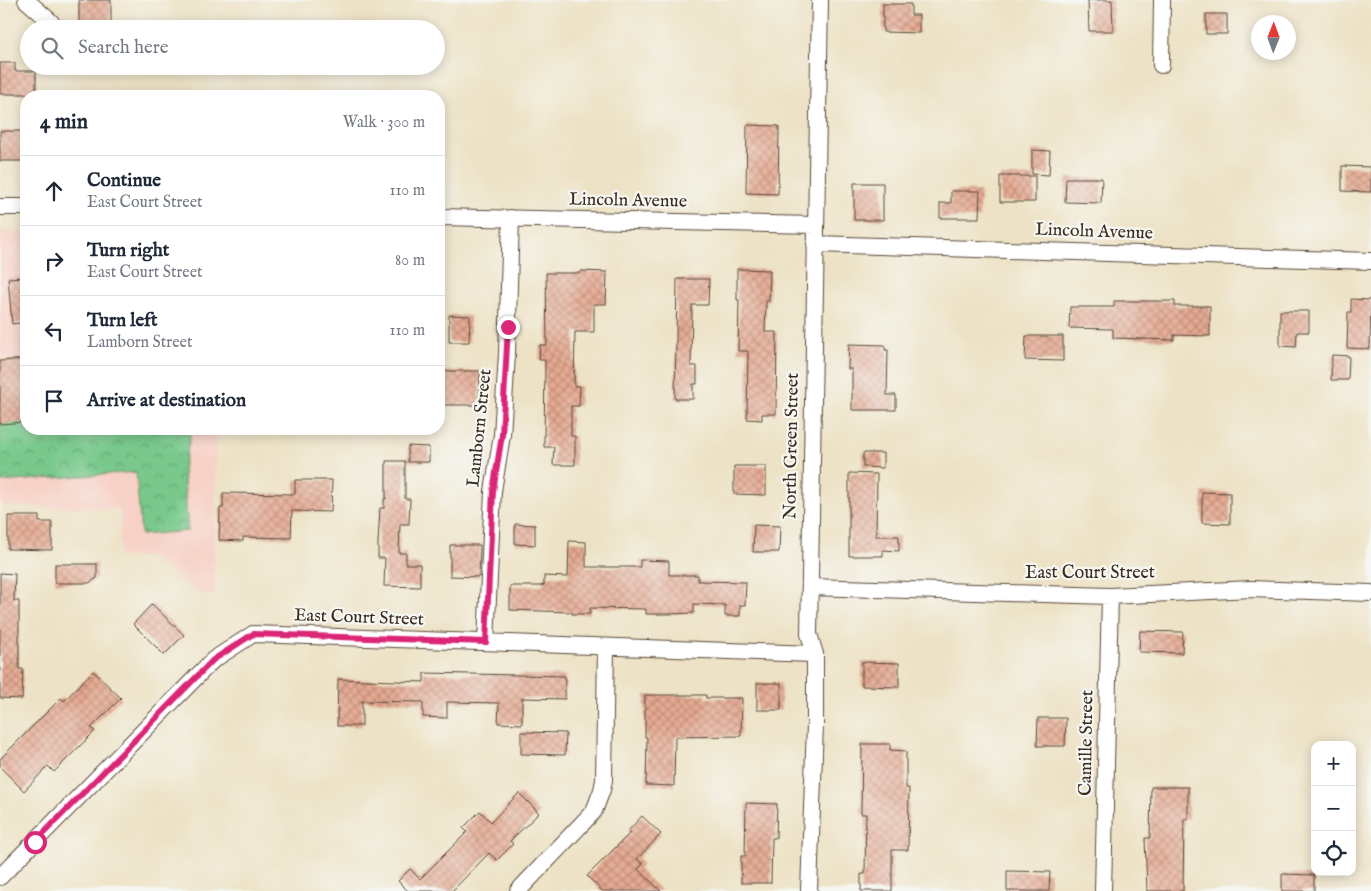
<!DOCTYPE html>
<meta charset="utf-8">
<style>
:root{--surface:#fff;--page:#f2f2f3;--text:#1f2937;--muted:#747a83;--line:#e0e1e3}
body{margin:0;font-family:"IM FELL English",serif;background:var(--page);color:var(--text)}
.controls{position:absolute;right:15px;bottom:15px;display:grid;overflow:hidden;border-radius:10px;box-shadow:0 2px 12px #0003}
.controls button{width:45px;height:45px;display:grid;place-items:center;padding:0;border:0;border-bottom:1px solid var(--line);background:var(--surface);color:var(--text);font:25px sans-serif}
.compass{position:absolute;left:1251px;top:15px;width:45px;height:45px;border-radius:50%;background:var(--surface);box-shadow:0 2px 12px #0003;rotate:1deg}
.stop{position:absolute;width:15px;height:15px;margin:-11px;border:4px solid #db2777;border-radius:50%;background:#fff}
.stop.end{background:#db2777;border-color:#fff;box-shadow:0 1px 5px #0008}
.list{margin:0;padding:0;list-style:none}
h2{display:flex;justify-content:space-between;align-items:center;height:65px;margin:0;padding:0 20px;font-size:21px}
h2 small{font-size:16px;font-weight:400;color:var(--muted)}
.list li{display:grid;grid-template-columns:32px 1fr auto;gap:15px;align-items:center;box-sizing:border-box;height:70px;padding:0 20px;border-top:1px solid var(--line)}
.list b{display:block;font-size:19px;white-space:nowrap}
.list p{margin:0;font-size:16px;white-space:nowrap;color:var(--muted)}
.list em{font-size:16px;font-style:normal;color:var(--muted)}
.icon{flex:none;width:28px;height:28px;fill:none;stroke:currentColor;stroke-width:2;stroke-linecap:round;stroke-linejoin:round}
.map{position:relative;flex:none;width:1371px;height:891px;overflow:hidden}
.search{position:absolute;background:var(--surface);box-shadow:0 2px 12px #0003;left:20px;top:20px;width:425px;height:55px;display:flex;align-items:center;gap:12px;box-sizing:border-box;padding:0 18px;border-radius:28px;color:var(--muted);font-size:19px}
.panel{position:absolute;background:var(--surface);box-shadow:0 2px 12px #0003;left:20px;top:90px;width:425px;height:345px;border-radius:20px}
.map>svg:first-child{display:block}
.built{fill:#f7d1c6}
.park{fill:url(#park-crowns);stroke:#5a7a54}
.building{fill:url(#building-cross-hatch)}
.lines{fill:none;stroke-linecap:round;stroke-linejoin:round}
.minor-casing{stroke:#564637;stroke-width:18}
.minor{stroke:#fff;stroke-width:16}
.route{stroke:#db2777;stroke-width:6}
.labels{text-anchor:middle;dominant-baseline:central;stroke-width:4.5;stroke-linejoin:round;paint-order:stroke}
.street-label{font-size:18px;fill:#3b2a1e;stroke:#f6f6f2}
</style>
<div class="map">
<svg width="1371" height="891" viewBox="0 0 1371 891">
<defs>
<pattern id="park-crowns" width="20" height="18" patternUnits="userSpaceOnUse" patternTransform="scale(1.25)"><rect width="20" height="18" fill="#78c98b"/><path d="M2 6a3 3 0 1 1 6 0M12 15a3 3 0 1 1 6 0" fill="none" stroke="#64a371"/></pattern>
<pattern id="building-cross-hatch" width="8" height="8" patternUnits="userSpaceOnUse" patternTransform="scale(1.25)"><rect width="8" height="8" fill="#e6aa93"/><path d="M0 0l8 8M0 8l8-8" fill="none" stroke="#bc8b77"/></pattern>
</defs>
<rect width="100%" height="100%" fill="#f6f6f2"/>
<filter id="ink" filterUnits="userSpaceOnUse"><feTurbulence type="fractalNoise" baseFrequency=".02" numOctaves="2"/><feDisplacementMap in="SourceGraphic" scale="10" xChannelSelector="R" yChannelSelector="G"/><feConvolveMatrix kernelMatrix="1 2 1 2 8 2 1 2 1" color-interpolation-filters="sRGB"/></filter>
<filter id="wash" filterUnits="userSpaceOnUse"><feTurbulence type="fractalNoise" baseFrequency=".0096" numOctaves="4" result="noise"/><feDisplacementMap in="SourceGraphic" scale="20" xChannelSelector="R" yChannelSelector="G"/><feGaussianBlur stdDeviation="1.12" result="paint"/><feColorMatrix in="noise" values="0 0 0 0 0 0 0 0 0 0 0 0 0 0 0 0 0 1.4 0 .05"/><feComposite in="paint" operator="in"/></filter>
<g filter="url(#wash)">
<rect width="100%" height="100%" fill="#ede2c5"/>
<path class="built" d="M0,231l26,1v197h190l-2,166h-12l-50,-38 -33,-1 1,-47 -120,-3z"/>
<path class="park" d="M26,422v7h166l-9,40 5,62 -47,4 -5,-63 -136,10v-58z"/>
<g id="blocks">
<path class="building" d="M79,0h32v25l-32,-1z
M1088,0h24l1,31h-24z
M883,4h28v11h8v18l-36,-1z
M1206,14h21v20h-21z
M0,63h15v8h21v23h-36z
M747,125l32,1 -1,68 -32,-1z
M0,131h22v8h4v22h-26z
M1032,150l18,1 -1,24 -17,-1z
M1342,166l29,1v25l-29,-1z
M1000,176h35v26h-35z
M1066,178h36l-1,25 -36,-1z
M854,183h29v37h-29z
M951,191h29l-1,27h-39v-15h11z
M737,269l33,1 -1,31h-3l-1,31h12l-1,82h-14v6l-15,-1 1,-68h-10l1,-51h-2z
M581,271l26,1 -1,32h-12v28h-19l-1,54h6l-1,20h-8v30h4v29h-22l1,-18h-10l1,-87h-6l1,-15h7l-1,-72h35z
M26,277v45l-14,2 -4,-46z
M677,279h32l-1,26h-16l-1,61h6v18h-4v15h-18z
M1351,299l20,1 -1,49 -23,-1 1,-36h3z
M1114,301h61v5h35v30l-36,-1v5l-61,-2v-9l-44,-1 1,-21h44z
M1280,311h29v21h-12l-1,15 -16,-1z
M449,315l21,1 -1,26h-20z
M1026,336h37v25l-38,-1z
M849,344l36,1v5h3l-1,45h9v15h-44v-41h-4z
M1332,355l17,1 -1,24h-17z
M26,359v63l-26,2v-63z
M439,371h41l-1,34h-40z
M408,446l21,1v15h-21z
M863,453h20v15l-20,-1z
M386,461h19v38h5l-1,25h-9l-1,29h7v11h14v23l-36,-1 1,-28h-7v-15l2,-35h4v-9h2z
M734,466h32v29l-32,-1z
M849,473l28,1 -1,62h23v15l-16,-1v6h-34z
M295,480h37l-1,32 -39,-1 -1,27 -48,-1v4l-24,-1 1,-32h3v-15l72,1z
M1202,492l28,1v31l-28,-1z
M8,516h31v6h13v28l-44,-1z
M515,524l20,1v20l-20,-1z
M754,525l26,1 -1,26h-26z
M569,541l17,1v25h54v-7l29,1v14h29v6l48,1 -1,23h-5v11h-15v-11l-31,-1v9l-26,1h-22v-5l-56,-1v6h-18v-2l-62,-2v-24h30l4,-1v-9l24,1z
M450,545h30l-1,32 -29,-1z
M55,564h42v14l-8,5h-34z
M0,573l15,1 -1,27h5v68h4l-1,30 -22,-1z
M152,604l32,31 -20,20 -31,-31z
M1140,631l43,1 -1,21 -43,-1z
M862,662l37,1v24l-37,-1z
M93,671l28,27 -30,30 4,3 -41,41 -6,-6 -24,25 -24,-24v-8l61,-61 3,3z
M424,673l141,3v23l-43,-1v26l-24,-1 1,-20 -52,-1v16l-24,-1v-15l-61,-1v25h-25l1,-47 86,3z
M757,683h24v27h-24z
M645,695h61v3h36l-1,38 -66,1 -1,49 -28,-1 1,-48h-2z
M1038,718h28l-1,28h-28z
M521,732l45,1 -1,22 -44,-1z
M862,744h28v6l16,1v37h3l-1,62h-16v41h-31v-17h4l1,-60h-5z
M1151,787h37v32h-4l-1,72h-36l-2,-53h5z
M519,793l20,20 -29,28 3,3 -16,16 -8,-7 -37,38h-44l-10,-10 12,-12 10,10 47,-47 -4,-4 17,-17 11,11z
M746,803l31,1 -1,34h-4l-1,45h-30v-27h4z
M642,816l19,18 -24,25 6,5 -5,5 23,22h-59l-15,-15 43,-43 -2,-2z
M1007,871l43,1 -1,19h-42z
M1282,874l32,1v16h-32z"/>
</g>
</g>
<g filter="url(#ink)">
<use href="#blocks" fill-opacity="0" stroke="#564637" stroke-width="1"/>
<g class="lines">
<g class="minor-casing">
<path id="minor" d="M26,0l25,22 2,7
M1161,65l1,-65
M0,207h26
M439,217l377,8
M815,244l556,17
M810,587l300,9 141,-7 120,4
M486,642l7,-151 9,-56 5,-81 4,-136
M0,877l213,-217 40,-26 562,20
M518,891l76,-80 8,-21 2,-10 2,-133
M809,891l6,-166v-71l-6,-20 11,-634
M1103,891l7,-295"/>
</g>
<use href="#minor" class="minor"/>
</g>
</g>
<g class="lines" filter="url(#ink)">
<path class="route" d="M35,842l178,-182 40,-26 233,8 7,-151 9,-56 6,-108"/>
</g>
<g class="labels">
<g class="street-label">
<text transform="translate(628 201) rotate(1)">Lincoln Avenue</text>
<text transform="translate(1094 232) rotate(2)">Lincoln Avenue</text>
<text transform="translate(480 428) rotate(-84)">Lamborn Street</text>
<text transform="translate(792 446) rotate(-89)">North Green Street</text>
<text x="1090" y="573">East Court Street</text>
<text transform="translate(359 618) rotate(2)">East Court Street</text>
<text transform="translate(1087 743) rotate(-89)">Camille Street</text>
</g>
</g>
</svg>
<div class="controls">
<button>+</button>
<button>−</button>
<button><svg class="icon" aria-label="locate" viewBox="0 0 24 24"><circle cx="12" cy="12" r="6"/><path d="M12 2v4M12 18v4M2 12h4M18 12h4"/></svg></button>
</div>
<svg class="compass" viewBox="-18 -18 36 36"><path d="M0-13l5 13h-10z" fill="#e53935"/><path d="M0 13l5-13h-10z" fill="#747a83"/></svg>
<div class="stop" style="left:35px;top:842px"></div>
<div class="stop end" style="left:508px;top:327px"></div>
<div class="search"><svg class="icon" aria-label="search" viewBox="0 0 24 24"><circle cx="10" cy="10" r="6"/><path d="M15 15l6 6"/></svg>Search here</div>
<section class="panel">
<h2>4 min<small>Walk · 300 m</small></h2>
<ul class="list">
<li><svg class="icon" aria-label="ahead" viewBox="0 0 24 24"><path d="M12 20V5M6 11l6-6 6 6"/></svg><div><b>Continue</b><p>East Court Street</p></div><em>110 m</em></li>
<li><svg class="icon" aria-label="right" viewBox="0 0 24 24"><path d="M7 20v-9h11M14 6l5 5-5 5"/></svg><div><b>Turn right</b><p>East Court Street</p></div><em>80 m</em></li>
<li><svg class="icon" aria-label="left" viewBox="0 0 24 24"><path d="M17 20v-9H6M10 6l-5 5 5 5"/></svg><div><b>Turn left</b><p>Lamborn Street</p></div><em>110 m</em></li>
<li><svg class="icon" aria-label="arrive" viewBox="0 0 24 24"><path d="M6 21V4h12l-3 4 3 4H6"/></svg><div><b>Arrive at destination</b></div></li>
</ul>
</section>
</div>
